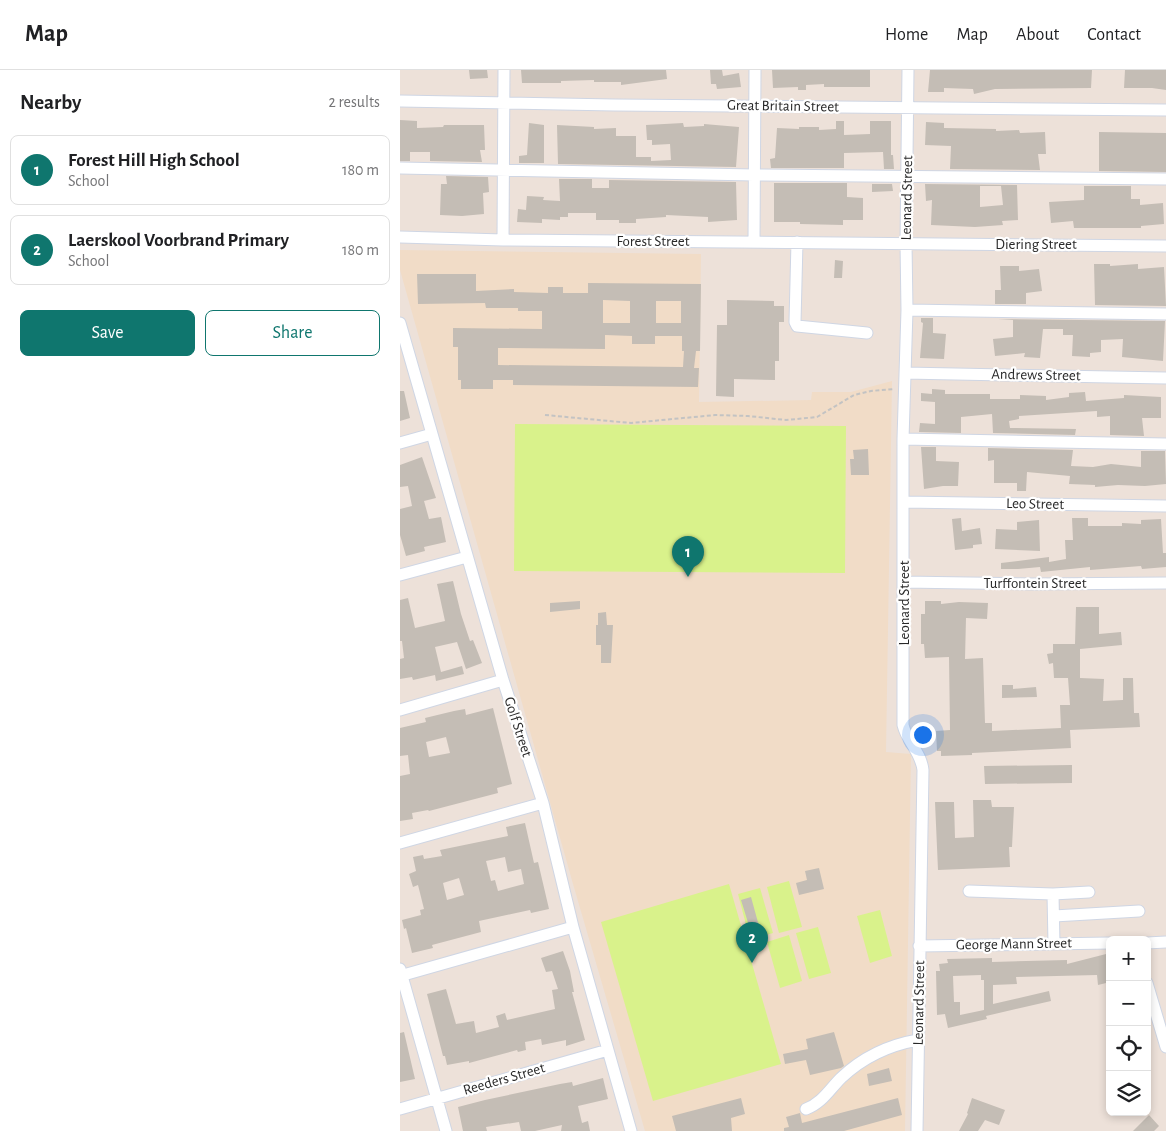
<!DOCTYPE html>
<meta charset="utf-8">
<style>
:root{--surface:#fff;--page:#f2f2f2;--text:#202124;--muted:#757577;--line:#e0e0e0;--accent:#0f766e}
body{margin:0;font-family:"Alegreya Sans",sans-serif;background:var(--page);color:var(--text)}
.controls{position:absolute;right:15px;bottom:15px;display:grid;overflow:hidden;border-radius:8px;box-shadow:0 2px 8px #0003}
.controls button{width:45px;height:45px;display:grid;place-items:center;padding:0;border:0;border-bottom:1px solid var(--line);background:var(--surface);color:var(--text);font:25px sans-serif}
.you{position:absolute;left:522px;top:664px;width:18px;height:18px;margin:-12px;border:4px solid #fff;border-radius:50%;background:#1a73e8;box-shadow:0 0 0 8px #1a73e833}
.badge{display:grid;place-items:center;width:32px;height:32px;border-radius:50%;background:var(--accent);color:#fff;font-size:16px;font-weight:700}
.pin{position:absolute;translate:-50% -41px;filter:drop-shadow(0 1px 2px #0008)}
.pin::after{content:'';position:absolute;top:26px;width:18px;height:15px;background:inherit;clip-path:polygon(0 0,100% 0,50% 100%)}
.list{margin:0;padding:0;list-style:none}
h2{display:flex;justify-content:space-between;align-items:center;height:65px;margin:0;padding:0 20px;font-size:21px}
h2 small{font-size:16px;font-weight:400;color:var(--muted)}
.list li{display:grid;grid-template-columns:32px 1fr auto;gap:15px;align-items:center;box-sizing:border-box;height:70px;margin:0 10px 10px;padding:0 10px;border:1px solid var(--line);border-radius:8px}
.list b{display:block;font-size:19px;white-space:nowrap}
.list p{margin:0;font-size:16px;white-space:nowrap;color:var(--muted)}
.list em{font-size:16px;font-style:normal;color:var(--muted)}
.actions{display:flex;gap:10px;padding:15px 20px}
.actions a{flex:1;padding:11px 0;border:1px solid var(--accent);border-radius:8px;text-align:center;font-size:18px;color:var(--accent)}
.actions .main{background:var(--accent);color:#fff}
.icon{flex:none;width:28px;height:28px;fill:none;stroke:currentColor;stroke-width:2;stroke-linecap:round;stroke-linejoin:round}
.map{position:relative;flex:none;width:766px;height:1061px;overflow:hidden}
header{display:flex;align-items:center;gap:30px;box-sizing:border-box;height:70px;padding:0 25px;background:var(--surface);border-bottom:1px solid var(--line)}
header strong{font-size:24px}
nav{display:flex;gap:28px;margin-inline-start:auto;font-size:18px}
main{display:flex}
aside{flex:1;background:var(--surface)}
.map>svg:first-child{display:block}
.education{fill:#f1dcc7}
.pitch{fill:#d9f28b}
.building{fill:#c4bdb5;fill-rule:evenodd}
.lines{fill:none;stroke-linecap:round;stroke-linejoin:round}
.minor-casing{stroke:#cfd6e4;stroke-width:13}
.path{stroke:#c3c3c3;stroke-width:2;stroke-dasharray:4 2.5;stroke-linecap:butt}
.minor{stroke:#fff;stroke-width:11}
.labels{text-anchor:middle;dominant-baseline:central;stroke-width:4.5;stroke-linejoin:round;paint-order:stroke}
.street-label{font-size:15px;fill:#292929;stroke:#fff}
</style>
<header>
<strong>Map</strong>
<nav><a>Home</a><a>Map</a><a>About</a><a>Contact</a></nav>
</header>
<main>
<aside>
<h2>Nearby<small>2 results</small></h2>
<ul class="list">
<li><span class="badge">1</span><div><b>Forest Hill High School</b><p>School</p></div><em>180 m</em></li>
<li><span class="badge">2</span><div><b>Laerskool Voorbrand Primary</b><p>School</p></div><em>180 m</em></li>
</ul>
<div class="actions"><a class="main">Save</a><a>Share</a></div>
</aside>
<div class="map">
<svg width="766" height="1061" viewBox="0 0 766 1061">
<rect width="100%" height="100%" fill="#ede1d9"/>
<path class="education" d="M0,180l301,4 -2,148 112,-2 1,-8h39l41,-11 -6,371 25,2 -6,377h-260l-72,-247 -173,-614z"/>
<path class="pitch" d="M115,354l331,2 -1,147 -331,-2z
M389,811l13,46 -23,6 -12,-46z
M329,814l52,180 -128,37 -52,-179z
M360,818l13,45 -23,7 -12,-46z
M480,840l12,46 -22,7 -13,-47z
M418,857l13,46 -22,6 -13,-46z
M389,865l13,46 -22,7 -13,-46z"/>
<path class="building" d="M69,0h18l1,8 -18,1z
M121,0h145l1,9 -46,6v-3h-27v-2l-33,1v2h-39z
M310,0h12l1,6 16,-3 2,14 -24,2 -1,-5h-5z
M372,0h98v17h-46v-3l-18,1v5h-8v-3l-25,1z
M530,0h162l-1,18 -96,1 -21,5 -1,-5 -29,-1v4h-16z
M725,0h41v20l-14,-2h-28z
M0,50l17,1v7l26,-1 1,-2h40l1,25h-5l2,12 -52,-1v-9h-20v9h-10z
M436,51h8v14l26,-1v-13h21v34h2l1,14h-10l-1,-17 -39,1v15h-73l-1,-9 5,-1 2,-30 22,1v-2h20v3l17,-1z
M526,52l18,1v5l52,1v2l23,-1 1,3 25,-1 1,22h-8l2,16 -90,-1 1,-23 -26,-1z
M129,53l15,2v38h-25v-7l8,-1z
M283,53l1,4 20,-1v-2l35,3 -3,40 -178,-3 -1,-39 37,2v2l22,-1v8h20v21h15v4l20,-1 -1,-16 -18,1v-5h-5l-1,-15z
M699,62l67,1v39l-67,-1z
M46,106l42,1 1,15 -6,1 1,21 -22,2 -22,-1 1,-31h6z
M159,109h33v9h17v-8l127,2 1,38 -29,2v-5l-42,-2v2l-30,2v4h-17v-3h-23v-7h-28v4h-8v3l-18,-1v4l-25,-1 1,-13 8,1 1,-14 17,1 -1,3 17,1z
M374,113h73v14l16,1v22h-20v5l-43,-1v-2h-26z
M472,114h20l1,7 -21,1z
M525,114l92,1 1,35 -16,1 1,4 -28,2 -44,-2 1,-25 -6,1zM580,116h21l2,19 -23,2z
M684,116h47v13h9v6l23,-2 1,21 -23,2v2h-67l-1,-7 -22,2 -2,-21 35,-2z
M435,190l8,1 -1,17h-8z
M694,194h16v2l28,-2v5l26,-2 2,39 -71,-1z
M600,196h19v5l20,-2 3,22 -16,2v11h-31v-14h6z
M17,204h59v17l38,-2v3l34,1v-6h15v6h25v-10l113,1 -1,67h-4l-2,17h5l-1,19 -185,-2v-5h-20v9h-32v-9h-3v-33h-5v-19l89,1v-18h-24v-3h-32l-1,-5 -67,1zM203,230l27,1v22h-27zM256,231h25v22h-25zM205,265l27,1v8h23v-8h27v15h2l-1,16 -185,-2v-17l107,1z
M327,230l47,1v5h10v16h-5v39h-4v19l-41,-1v18l-18,-1 1,-71h10z
M521,248h12v15l13,1 -2,25 -24,-1 3,-35 -2,-1z
M598,249l167,2 -2,40 -41,-4 1,-18 -22,1v12l-11,1v4l-18,-1 1,-21h-10v-6h-20l-3,29 -16,-1 1,-4 -30,3 -2,-17 20,-2v-17z
M532,319l13,1v4h45v5h30v-4l26,1v4l23,-3v-4l16,-1 1,9 38,-3v-3l37,2v21h-19l2,18 -34,-1v-19l-13,1v-6l-78,5v3l-10,2 1,7 66,1 -1,6 -82,-2 -1,-19 -31,3v16l-42,-1 1,-9 15,1v-22l-14,-1v-8l11,1z
M0,321h4l6,27 -10,3z
M521,377h15v14l23,1 -1,24h-15l-19,3z
M588,378l85,2 -2,16 22,1 18,-3 30,3v-16h24l1,33 -21,2 -27,-1 -23,2v-2l-26,-1 1,-8 -43,-4 -1,19h-9v-8h-23v-23l-6,1z
M468,379l1,26h-18l-1,-16h4l-1,-9z
M22,387l14,41 -12,3 5,18 12,-2 5,25 -22,5 1,4 -19,5 -6,-21v-26l12,-3 -4,-20 -8,1v-22z
M561,448l1,13 18,-3 2,16 -9,1v3l-18,2 -3,-31z
M672,448h16v8h34v-3l19,1v-4l20,-1 2,34h3v14l-24,2 -1,-3 -51,4v-3l-49,5 -1,-5 -22,2h-17v-6l48,-6v5l17,-3 -1,-19h8z
M639,450l1,31 -45,-2 1,-20 21,1v-8z
M53,511l8,33 9,27 3,-1 9,23 -16,6 -9,-27 -22,5 6,25 21,-6 2,8 -28,7 -1,-6 -22,5 -1,-3 -12,2v-20l4,-1 -2,-17h-2v-41l8,-2 7,30 30,-7 -8,-37z
M180,531v8l-30,3v-9z
M525,531h16v3l18,-2 29,1 -1,16 -21,-1 -1,41 18,-1 2,65h7v8l69,-3 -1,-23h10l-2,-27h-14l-1,-15 -4,1 -2,-10 6,-1v-9h22l1,-37h23v27l22,-2 1,13 -42,4v29l24,1 -1,22 20,-1v-22h10l1,35h5l1,14 -70,3 1,18 -99,5v2l-31,1v-5h-4l-1,-20 14,-1 -1,-73 -24,1 -1,-14h-3v-30h4z
M206,542l1,13h6l-2,38h-10v-18h-5v-20h2v-12z
M602,615h11v4l23,-2 1,10 -35,1z
M93,638l19,76 -15,4 1,5 -69,18 -1,-1 -16,3 1,6 -13,2v-45l10,-2 -2,-19 -8,1v-28l26,-6 -1,-4 29,-7 11,-2 1,6zM46,667l4,16 -21,4 -3,-15z
M672,695v18l-87,1 -1,-18z
M573,730h18l1,7h22l-2,40h-3l1,20 -72,3 -3,-68h19l1,36 19,-1z
M125,753l9,40 4,-1 11,47 -18,4 -1,-3 -51,11 2,11 -49,13 1,3 -21,5 -6,-25 -2,1 -2,-9 19,-5 -1,-5 4,-1 -6,-24 -5,2 -4,-13 7,-3 -3,-14 10,-2 1,4 18,-3 -2,-6 68,-14 -2,-9zM105,787l3,15 13,-3 3,15 -26,7 -3,-11 -4,1 -5,-20zM59,808l5,17 -17,5 -4,-17z
M419,798l5,21 -25,6 -3,-12 11,-3 -2,-9z
M351,827l8,29 -9,3 -9,-29z
M163,881l7,20 4,21h-2l13,48 -19,6v-6l-24,5 -1,-6 -16,3 1,8 -8,2 -1,-2 -48,13v-2l-22,4 -2,-9h-2l-16,-62 19,-5 10,35 18,-3 2,12 23,-6 -3,-11 9,-3 2,7 48,-11 -3,-19 6,-1 -6,-18 -6,1 -5,-14z
M710,883v29l-12,3 -1,-10 -81,2 1,7 -24,1v19l56,-13 2,10 -65,15 1,3 -39,9 -3,-14 -8,1 -1,-44h4l-1,-7 9,-1 -1,-4 45,-1v4l75,-2v4zM581,905v5h3v30l-24,5v-13h-6l-1,-26z
M4,962l11,47 -15,3v-49z
M434,962l10,34 -3,2 -31,7 -4,-15 -21,4 -2,-10 25,-5 -2,-10z
M489,998l3,13 -23,5 -2,-12z
M203,1008l5,21 -30,7 4,17 6,-2 2,10h-29l1,-6 -27,6h-14l-2,-9 -33,5 1,4h-24l-5,-24 27,-7 75,-16 12,-2 1,4z
M341,1028l4,16 -14,4 1,13h-56l-4,-15z
M498,1028l4,17 -58,16h-60v-3l5,-1 -3,-10 14,-4 2,10z
M572,1028l33,12 -6,15 -14,-5 -7,11h-19l9,-17 -1,-1z
M749,1045l10,11 -5,5h-21z"/>
<g class="lines">
<g class="minor-casing">
<path id="minor" d="M508,0l-2,173 1,67 -4,129v286c4,17 18,27 20,45l-6,361
M0,31l214,4 552,5
M0,98l354,7 412,4
M0,167l103,3 663,6
M103,170l1,-170
M354,171l1,-171
M397,172l-2,80 2,4 70,7
M507,240l259,4
M0,253l103,357 40,123 30,124 58,204
M505,303l261,5
M503,369l263,5
M0,373l32,-9
M504,432l262,4
M0,505l67,-18
M504,512l130,2 132,-1
M0,640l103,-30
M0,773l143,-40
M569,821l84,3 1,50
M653,824l36,-2
M654,846l85,-5
M747,873l19,-1
M519,876l191,-3
M0,899l46,162
M0,906l173,-49
M747,913l19,64
M0,1039l208,-59
M406,1039c16,-6 23,-19 35,-31 21,-20 48,-33 77,-38"/>
</g>
<path class="path" d="M145,345l86,8 84,-8 33,1 38,4 31,-3 37,-22 17,-4 23,-2"/>
<use href="#minor" class="minor"/>
</g>
<g class="labels">
<g class="street-label">
<text transform="translate(383 36) rotate(1)">Great Britain Street</text>
<text transform="translate(507 128) rotate(-89)">Leonard Street</text>
<text x="253" y="171">Forest Street</text>
<text x="636" y="174">Diering Street</text>
<text transform="translate(636 305) rotate(1)">Andrews Street</text>
<text transform="translate(635 434) rotate(1)">Leo Street</text>
<text x="635" y="513">Turffontein Street</text>
<text transform="translate(504 533) rotate(-90)">Leonard Street</text>
<text transform="translate(118 657) rotate(72)">Golf Street</text>
<text transform="translate(614 874) rotate(-1)">George Mann Street</text>
<text transform="translate(519 933) rotate(-89)">Leonard Street</text>
<text transform="translate(104 1009) rotate(-16)">Reeders Street</text>
</g>
</g>
</svg>
<div class="controls">
<button>+</button>
<button>−</button>
<button><svg class="icon" aria-label="locate" viewBox="0 0 24 24"><circle cx="12" cy="12" r="6"/><path d="M12 2v4M12 18v4M2 12h4M18 12h4"/></svg></button>
<button><svg class="icon" aria-label="layers" viewBox="0 0 24 24"><path d="M12 4l9 5-9 5-9-5zM3 14l9 5 9-5"/></svg></button>
</div>
<div class="you"></div>
<div class="pin badge" style="left:288px;top:507px">1</div>
<div class="pin badge" style="left:352px;top:893px">2</div>
</div>
</main>
